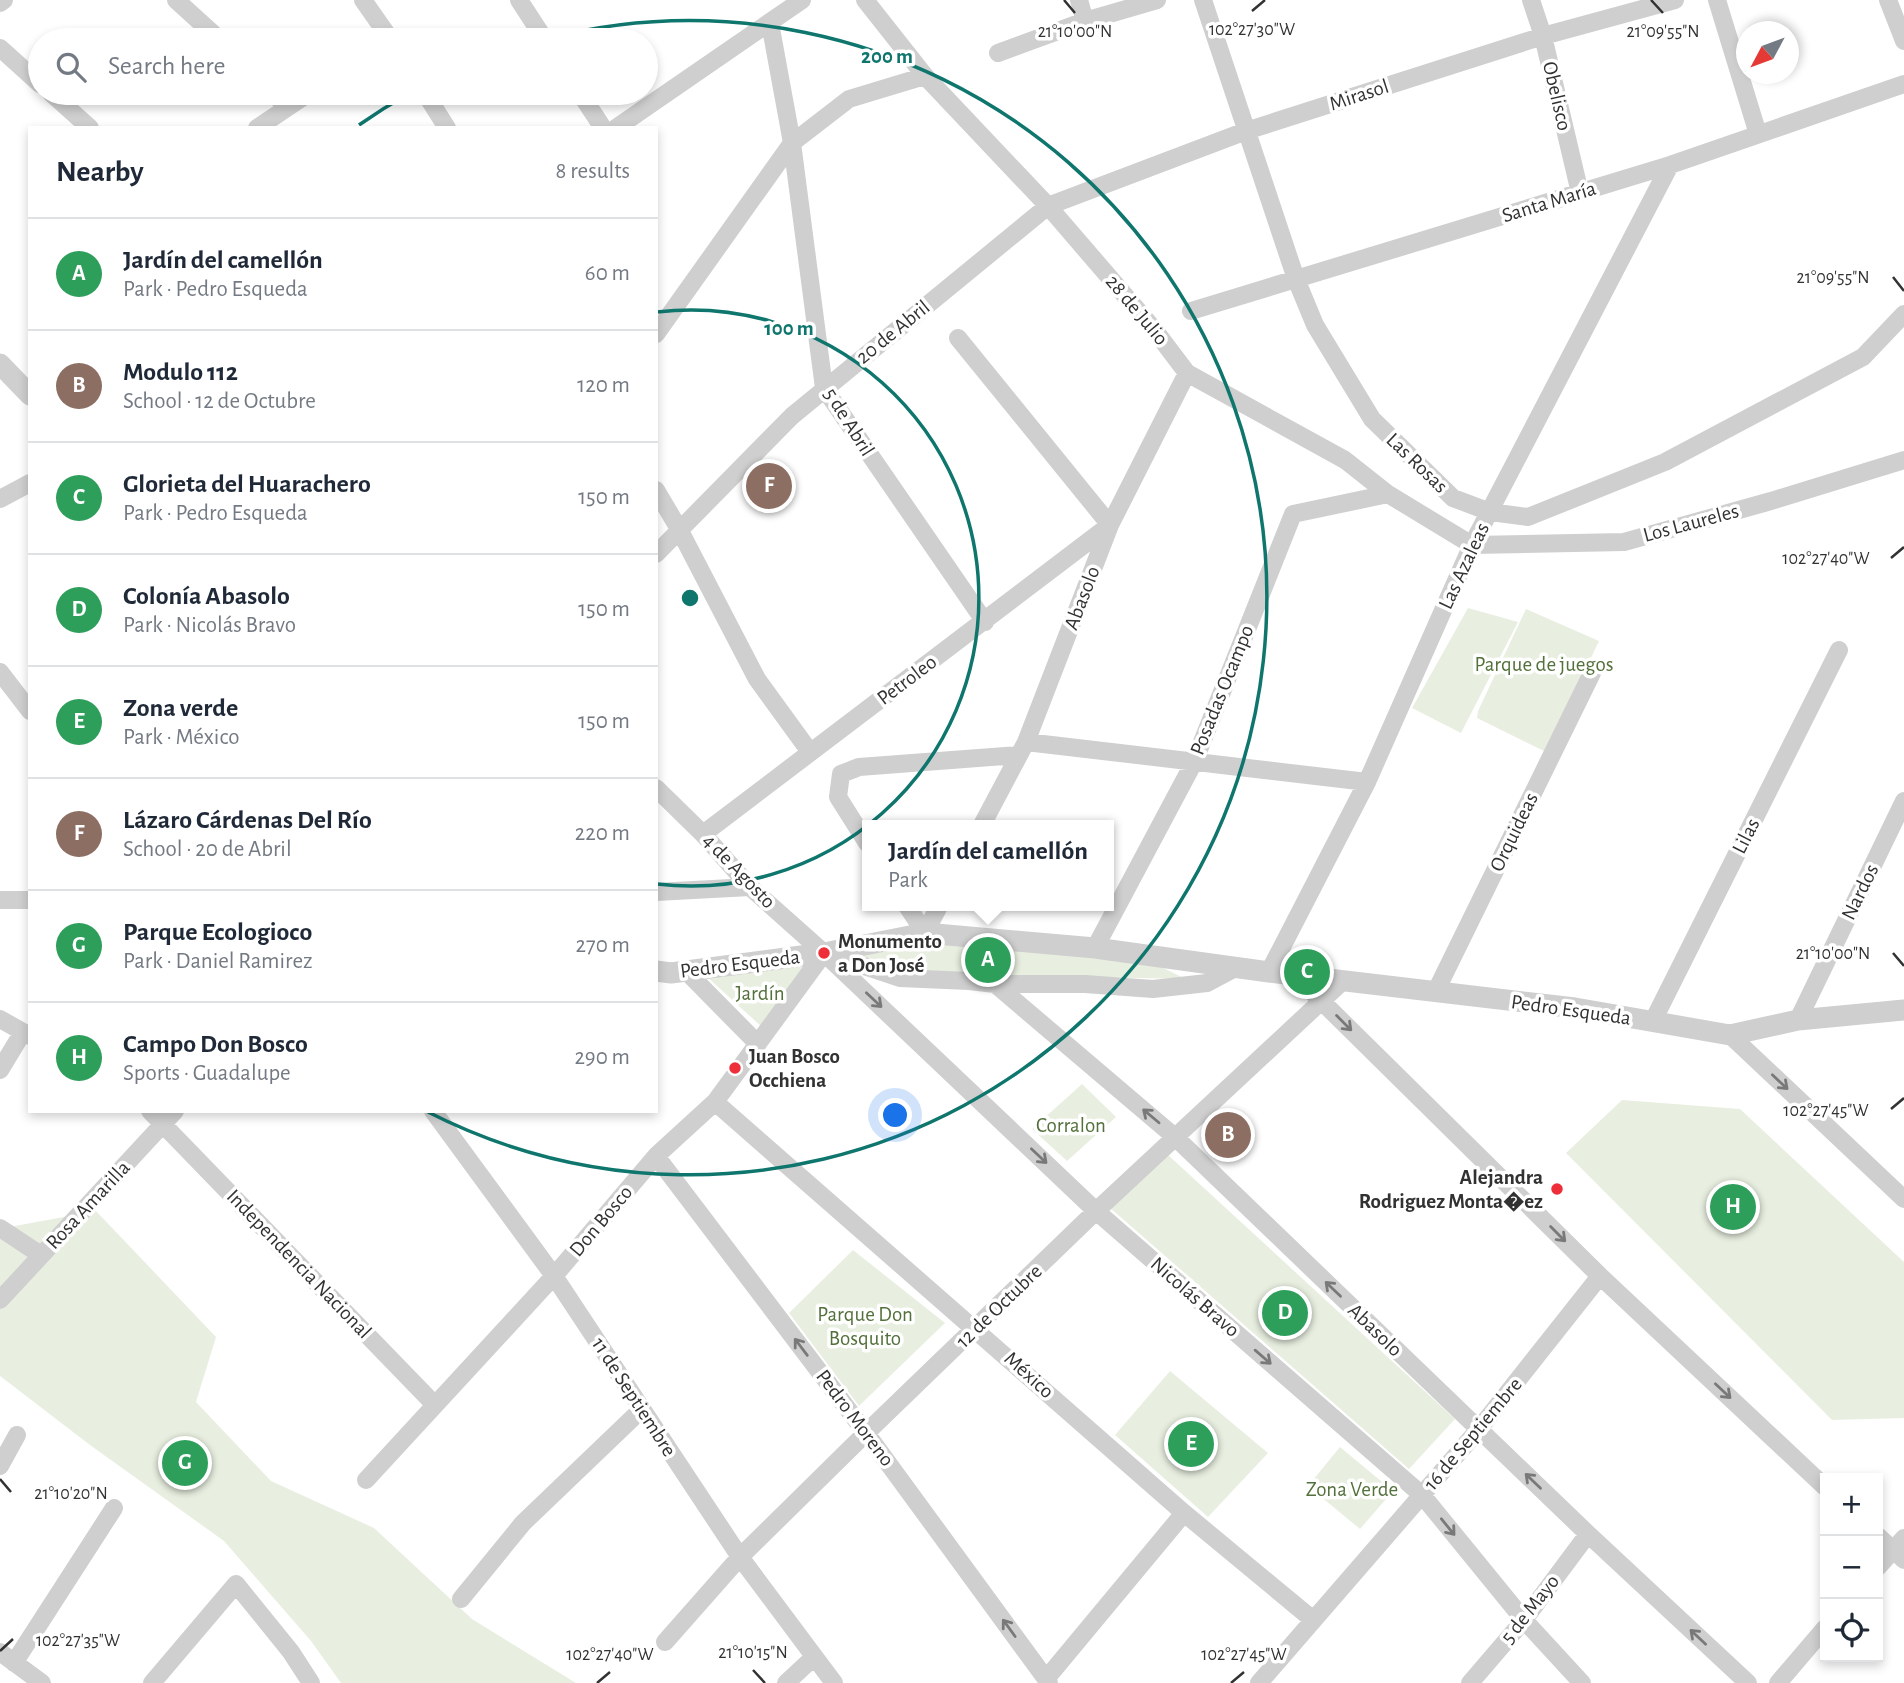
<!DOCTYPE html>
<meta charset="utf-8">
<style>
:root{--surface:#fff;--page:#f2f2f3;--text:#1f2937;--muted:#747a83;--line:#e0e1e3;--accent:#7c3aed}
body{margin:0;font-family:"Alegreya Sans",sans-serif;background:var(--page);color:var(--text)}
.controls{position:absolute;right:21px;bottom:21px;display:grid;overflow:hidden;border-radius:0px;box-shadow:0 4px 10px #0003}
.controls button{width:63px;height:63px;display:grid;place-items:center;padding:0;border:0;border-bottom:2px solid var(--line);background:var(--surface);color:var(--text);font:35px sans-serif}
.compass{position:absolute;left:1736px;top:21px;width:63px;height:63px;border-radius:50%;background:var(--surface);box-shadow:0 4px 10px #0003;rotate:229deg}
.you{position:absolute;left:896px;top:1116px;width:24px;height:24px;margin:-18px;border:5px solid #fff;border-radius:50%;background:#1a73e8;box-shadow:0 0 0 10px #1a73e833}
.badge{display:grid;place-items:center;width:46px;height:46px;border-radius:50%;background:var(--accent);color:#fff;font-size:23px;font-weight:700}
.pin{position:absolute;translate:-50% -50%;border:4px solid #fff;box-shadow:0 2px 7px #0006}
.popup{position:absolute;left:862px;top:820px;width:252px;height:91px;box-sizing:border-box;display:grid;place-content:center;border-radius:0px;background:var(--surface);filter:drop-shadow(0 2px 5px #0005);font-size:23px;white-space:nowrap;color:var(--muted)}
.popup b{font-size:26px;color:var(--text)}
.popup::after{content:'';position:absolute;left:50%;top:100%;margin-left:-14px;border:14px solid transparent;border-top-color:var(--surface)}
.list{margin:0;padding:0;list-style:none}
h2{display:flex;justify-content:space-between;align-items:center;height:91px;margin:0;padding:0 28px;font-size:30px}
h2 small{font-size:23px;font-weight:400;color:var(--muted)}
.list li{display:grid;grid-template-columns:46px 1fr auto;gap:21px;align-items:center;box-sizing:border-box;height:112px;padding:0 28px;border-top:2px solid var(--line)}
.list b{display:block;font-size:26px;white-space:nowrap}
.list p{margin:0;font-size:23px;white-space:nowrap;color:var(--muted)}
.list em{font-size:23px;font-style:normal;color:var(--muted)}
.icon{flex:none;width:38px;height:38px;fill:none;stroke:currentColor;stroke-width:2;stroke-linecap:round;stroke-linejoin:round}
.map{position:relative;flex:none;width:1904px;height:1683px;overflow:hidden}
.search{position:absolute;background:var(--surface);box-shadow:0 4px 10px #0003;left:28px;top:28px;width:630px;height:77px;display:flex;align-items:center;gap:18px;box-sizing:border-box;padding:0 24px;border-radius:38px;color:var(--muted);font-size:26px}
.panel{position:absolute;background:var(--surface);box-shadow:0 4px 10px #0003;left:28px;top:126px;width:630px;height:987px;border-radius:0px}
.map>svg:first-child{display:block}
.green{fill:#e8efe0}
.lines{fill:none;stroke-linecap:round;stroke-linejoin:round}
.minor{stroke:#cfcfcf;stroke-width:18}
.tertiary{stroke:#cfcfcf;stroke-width:21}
.oneway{stroke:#797979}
.ticks{fill:none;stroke:#323232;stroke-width:2.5}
.ring{fill:none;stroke:#0f766e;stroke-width:3.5}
.poi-dot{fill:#ee2f3a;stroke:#fff;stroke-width:2.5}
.labels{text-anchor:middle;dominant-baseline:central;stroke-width:7;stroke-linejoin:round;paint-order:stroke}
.street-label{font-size:21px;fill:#323232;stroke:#fff}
.park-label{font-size:21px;fill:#54713c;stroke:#fff}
.poi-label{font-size:21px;font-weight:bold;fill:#323232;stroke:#fff;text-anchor:start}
.ticks-label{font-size:18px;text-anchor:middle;fill:#323232;stroke:#fff;stroke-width:7;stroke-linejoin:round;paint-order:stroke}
.centre{fill:#0f766e;stroke:#fff;stroke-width:3.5}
.ring-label{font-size:21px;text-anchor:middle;font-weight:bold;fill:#0f766e;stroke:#fff;stroke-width:7;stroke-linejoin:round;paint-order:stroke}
</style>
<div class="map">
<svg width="1904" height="1683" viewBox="0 0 1904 1683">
<rect width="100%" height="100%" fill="#fff"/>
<path class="green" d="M1468,608l50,14 -57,111 -49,-25z
M1526,609l73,32 -53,111 -69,-34 1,-7z
M932,939l225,26 29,14 -284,-6 -49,-19z
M807,964l-44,64 -57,-52z
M1082,1084l34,33 -49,44 -35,-32z
M1622,1100l118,9 164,153v156l-72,2 -266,-267z
M1167,1154l288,265 -46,50 -300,-262z
M96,1211l120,126 -20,65 75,79 103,47 98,91 104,64h-235l-30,-42 -87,-100 -134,-96 -90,-69v-151l4,3z
M853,1250l92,73 -86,83 -70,-93z
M1170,1371l98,82 -60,64 -93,-82z
M1340,1447l53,44 -33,38 -52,-43z"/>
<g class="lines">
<path class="minor" d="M176,0l44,40
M363,0l28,40
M519,0l26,40
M865,0l60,76 123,130 105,122 34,45 158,87 43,34 84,51 152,-3 147,-41 133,-41
M1079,0l6,21
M1203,0l93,279 19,46 57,94 81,79 37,14 38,5 137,-55 198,-105 41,-43
M1531,0l12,36 37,157
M1717,0l41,134
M1888,0l16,41
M0,3l4,-3
M770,23l22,120 32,245 161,234
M0,48l40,36
M998,53l87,-32 72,-21
M51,93l39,35
M275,93l10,15
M425,93l22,35
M580,93l23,35
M257,128l52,-35
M616,128l186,-128
M1191,311l479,-146 234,-81
M656,334l136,-191 57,-44 76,-23
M656,490l23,39 78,150 53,73
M0,499l30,-16
M656,554l136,-138 256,-210 198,-75 297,-95 132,-36
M0,672l30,39
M1026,742l341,40
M656,788l47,46 47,53 74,66 272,258 326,284 102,125 58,63
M982,825l44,-83 84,-217 77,-152
M703,834l407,-309 -152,-187
M867,843l-29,-46 3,-23 18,-7 160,-12
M656,892l94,-5
M0,900h30
M907,906l18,27 14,-27
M1095,948l99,-186 99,-248 95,-20
M831,955l69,23 69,3 26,3h90l68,5 54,-6 30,-16
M686,971l72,73
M1269,972l98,-190 105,-237 198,-380
M1295,975l305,301 225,211
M995,984l180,153 413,397 160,149
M1436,991l156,-318
M0,1019l30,17
M1798,1020l106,-219
M1653,1021l186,-371
M1730,1035l174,164
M0,1070l23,-38
M715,1102l469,411 128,106
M150,1111l285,294
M433,1111l121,165 186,281 94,126
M656,1156l210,277 183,250
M0,1228l41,27
M0,1300l175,-189
M0,1466l17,-31
M366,1480l188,-204 102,-120 59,-54 109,-149
M1878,1536l26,24
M1878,1567l26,-29
M461,1599l62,-76 119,-114
M665,1642l75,-85 126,-124 230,-222 248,-231
M0,1652l42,31
M14,1663l100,-155
M1046,1679l138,-166
M152,1683l84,-99 55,68 20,31
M786,1683l28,-26
M1259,1683l220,-254 121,-153
M1470,1683l54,-63 64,-86
M1778,1683l47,-55"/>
<path class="tertiary" d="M0,364l30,31
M656,971l15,2 153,-20 101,-20 170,15 174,24 306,36 155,27 68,-15 106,-10"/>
</g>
<defs><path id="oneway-shaft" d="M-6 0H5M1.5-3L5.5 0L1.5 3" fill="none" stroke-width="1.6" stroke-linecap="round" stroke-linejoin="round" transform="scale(1.75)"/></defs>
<g class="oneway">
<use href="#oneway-shaft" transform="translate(874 1000) rotate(43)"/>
<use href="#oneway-shaft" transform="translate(1344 1023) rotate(45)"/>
<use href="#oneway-shaft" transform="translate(1780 1082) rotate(43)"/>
<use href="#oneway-shaft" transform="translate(1151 1116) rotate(-140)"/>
<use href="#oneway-shaft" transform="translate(1039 1156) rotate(43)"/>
<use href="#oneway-shaft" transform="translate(1558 1234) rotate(45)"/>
<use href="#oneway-shaft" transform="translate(1333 1289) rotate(-136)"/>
<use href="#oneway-shaft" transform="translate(801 1347) rotate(-127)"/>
<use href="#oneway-shaft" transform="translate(1263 1357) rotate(41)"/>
<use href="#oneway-shaft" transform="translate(1723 1391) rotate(43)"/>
<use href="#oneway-shaft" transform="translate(1533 1481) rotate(-136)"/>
<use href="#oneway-shaft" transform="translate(1448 1527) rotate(51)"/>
<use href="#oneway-shaft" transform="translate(1009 1628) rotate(-126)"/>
<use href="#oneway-shaft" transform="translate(1698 1637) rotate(-137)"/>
</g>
<path class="ticks" d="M1064,0l11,13M1651,0l12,13M1252,11l13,-11M1893,277l11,14M1891,558l13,-11M1893,953l11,13M1891,1109l13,-11M0,1479l11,13M0,1651l13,-12M753,1670l12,13M597,1683l13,-11M1231,1683l13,-11"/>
<g class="ring">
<path d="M657 312A288 288 0 1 1 657 884"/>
<path d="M359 125A577 577 0 0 1 410 93M546 39A577 577 0 1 1 428 1112"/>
</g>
<g class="poi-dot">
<circle cx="824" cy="953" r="7"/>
<circle cx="735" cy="1068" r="7"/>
<circle cx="1557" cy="1189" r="7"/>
</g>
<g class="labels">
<g class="street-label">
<text transform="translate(1359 95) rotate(-18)">Mirasol</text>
<text transform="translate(1557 96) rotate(77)">Obelisco</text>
<text transform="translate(1549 202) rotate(-17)">Santa María</text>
<text transform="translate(1137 310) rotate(50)">28 de Julio</text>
<text transform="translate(893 332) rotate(-39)">20 de Abril</text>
<text transform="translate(849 422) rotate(58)">5 de Abril</text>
<text transform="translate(1417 463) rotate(44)">Las Rosas</text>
<text transform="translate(1691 523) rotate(-15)">Los Laureles</text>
<text transform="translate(1464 566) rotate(-65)">Las Azaleas</text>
<text transform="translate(1082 598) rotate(-69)">Abasolo</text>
<text transform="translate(907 680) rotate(-37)">Petroleo</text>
<text transform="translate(1222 690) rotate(-68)">Posadas Ocampo</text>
<text transform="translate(1514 832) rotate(-64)">Orquideas</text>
<text transform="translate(1746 836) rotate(-63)">Lilas</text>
<text transform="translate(739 871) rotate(46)">4 de Agosto</text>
<text transform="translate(1860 892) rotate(-64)">Nardos</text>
<text transform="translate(740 964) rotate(-7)">Pedro Esqueda</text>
<text transform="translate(1571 1010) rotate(8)">Pedro Esqueda</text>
<text transform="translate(88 1205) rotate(-47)">Rosa Amarilla</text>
<text transform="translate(601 1221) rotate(-50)">Don Bosco</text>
<text transform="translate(299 1264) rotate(46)">Independencia Nacional</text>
<text transform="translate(1195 1297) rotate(41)">Nicolás Bravo</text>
<text transform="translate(999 1306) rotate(-44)">12 de Octubre</text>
<text transform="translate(1375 1330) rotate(44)">Abasolo</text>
<text transform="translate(1029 1375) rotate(42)">México</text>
<text transform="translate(634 1397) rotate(57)">11 de Septiembre</text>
<text transform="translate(855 1418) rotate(53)">Pedro Moreno</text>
<text transform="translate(1473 1434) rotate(-50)">16 de Septiembre</text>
<text transform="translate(1530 1609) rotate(-52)">5 de Mayo</text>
</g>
<g class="park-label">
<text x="1544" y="664">Parque de juegos</text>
<text x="760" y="993">Jardín</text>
<text x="1071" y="1125">Corralon</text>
<text x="865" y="1314">Parque Don<tspan x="865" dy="24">Bosquito</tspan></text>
<text x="1352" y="1489">Zona Verde</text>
</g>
<g class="poi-label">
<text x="838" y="941">Monumento<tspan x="838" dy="24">a Don José</tspan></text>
<text x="749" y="1056">Juan Bosco<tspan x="749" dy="24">Occhiena</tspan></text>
<text x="1543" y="1177" text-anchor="end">Alejandra<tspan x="1543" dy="24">Rodriguez Monta�ez</tspan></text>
</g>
</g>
<g class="ticks-label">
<text x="1252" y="35">102°27'30"W</text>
<text x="1663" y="37">21°09'55"N</text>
<text x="1075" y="37">21°10'00"N</text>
<text x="1833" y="283">21°09'55"N</text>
<text x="1826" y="564">102°27'40"W</text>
<text x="1833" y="959">21°10'00"N</text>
<text x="1826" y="1116">102°27'45"W</text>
<text x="71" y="1499">21°10'20"N</text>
<text x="78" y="1646">102°27'35"W</text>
<text x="753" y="1658">21°10'15"N</text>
<text x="610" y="1660">102°27'40"W</text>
<text x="1244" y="1660">102°27'45"W</text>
</g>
<circle cx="690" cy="598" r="10" class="centre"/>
<g class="ring-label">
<text x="887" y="63">200 m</text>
<text x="789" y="335">100 m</text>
</g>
</svg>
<div class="controls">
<button>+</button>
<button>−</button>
<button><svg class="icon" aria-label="locate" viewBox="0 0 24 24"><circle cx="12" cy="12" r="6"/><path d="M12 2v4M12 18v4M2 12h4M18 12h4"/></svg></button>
</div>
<svg class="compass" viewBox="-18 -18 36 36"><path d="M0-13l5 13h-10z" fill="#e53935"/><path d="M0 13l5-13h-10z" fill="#747a83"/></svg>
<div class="you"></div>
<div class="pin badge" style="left:988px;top:960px;background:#2e9e5b">A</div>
<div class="popup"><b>Jardín del camellón</b>Park</div>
<div class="pin badge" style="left:1228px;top:1135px;background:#8d6e63">B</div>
<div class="pin badge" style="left:1307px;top:972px;background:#2e9e5b">C</div>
<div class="pin badge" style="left:1285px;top:1313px;background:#2e9e5b">D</div>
<div class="pin badge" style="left:1191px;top:1444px;background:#2e9e5b">E</div>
<div class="pin badge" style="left:769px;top:486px;background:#8d6e63">F</div>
<div class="pin badge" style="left:185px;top:1463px;background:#2e9e5b">G</div>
<div class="pin badge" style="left:1733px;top:1207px;background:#2e9e5b">H</div>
<div class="search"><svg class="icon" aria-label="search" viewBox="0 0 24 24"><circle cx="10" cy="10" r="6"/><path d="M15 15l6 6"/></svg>Search here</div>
<section class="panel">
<h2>Nearby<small>8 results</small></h2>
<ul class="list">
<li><span class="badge" style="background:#2e9e5b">A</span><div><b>Jardín del camellón</b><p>Park · Pedro Esqueda</p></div><em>60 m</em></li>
<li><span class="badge" style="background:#8d6e63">B</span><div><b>Modulo 112</b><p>School · 12 de Octubre</p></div><em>120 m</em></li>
<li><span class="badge" style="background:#2e9e5b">C</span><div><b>Glorieta del Huarachero</b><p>Park · Pedro Esqueda</p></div><em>150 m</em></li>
<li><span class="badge" style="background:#2e9e5b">D</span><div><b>Colonía Abasolo</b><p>Park · Nicolás Bravo</p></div><em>150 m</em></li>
<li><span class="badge" style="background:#2e9e5b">E</span><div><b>Zona verde</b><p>Park · México</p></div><em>150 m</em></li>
<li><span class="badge" style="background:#8d6e63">F</span><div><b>Lázaro Cárdenas Del Río</b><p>School · 20 de Abril</p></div><em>220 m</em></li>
<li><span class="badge" style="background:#2e9e5b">G</span><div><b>Parque Ecologioco</b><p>Park · Daniel Ramirez</p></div><em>270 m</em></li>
<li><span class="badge" style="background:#2e9e5b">H</span><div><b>Campo Don Bosco</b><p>Sports · Guadalupe</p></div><em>290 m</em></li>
</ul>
</section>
</div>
